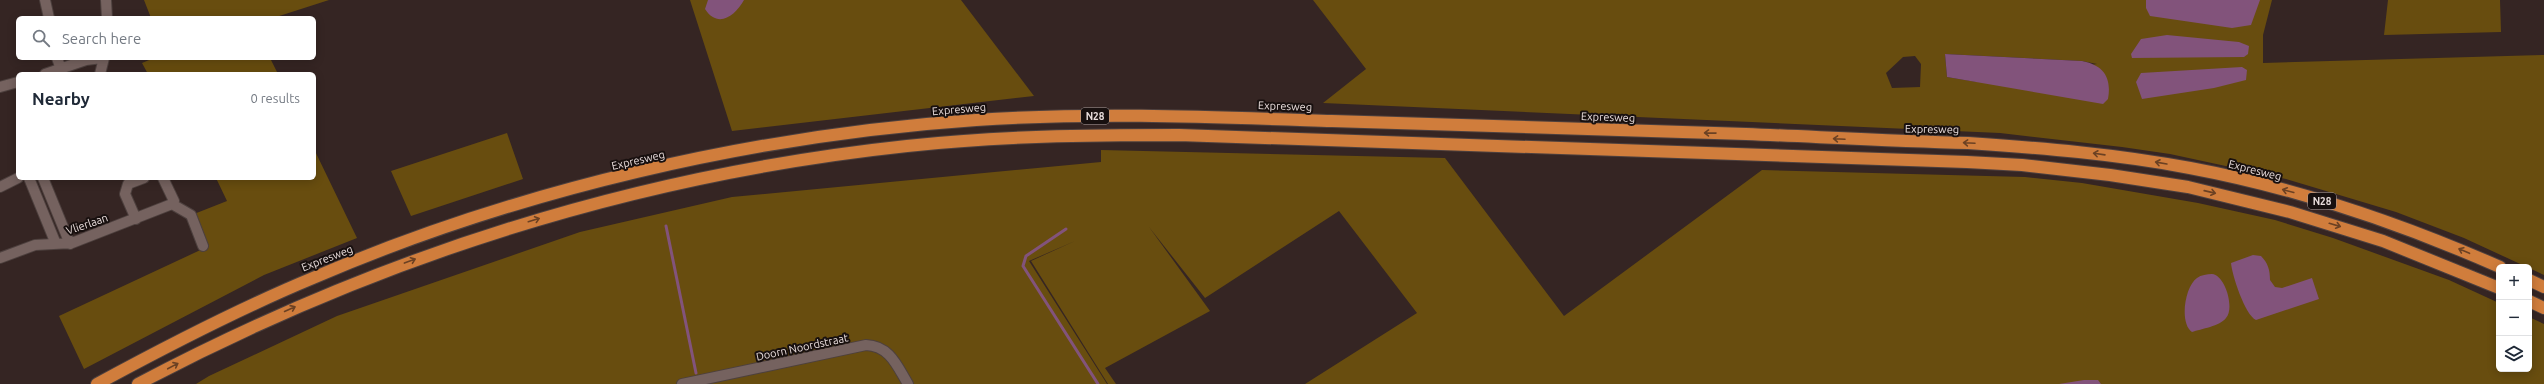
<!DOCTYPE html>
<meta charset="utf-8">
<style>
:root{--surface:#fff;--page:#f2f2f3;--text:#1f2937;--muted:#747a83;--line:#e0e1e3}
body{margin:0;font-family:Ubuntu,sans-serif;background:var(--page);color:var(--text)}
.controls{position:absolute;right:12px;bottom:12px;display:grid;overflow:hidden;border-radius:6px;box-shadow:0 2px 10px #0003}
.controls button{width:36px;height:36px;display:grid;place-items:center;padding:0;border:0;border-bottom:1px solid var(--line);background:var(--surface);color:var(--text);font:20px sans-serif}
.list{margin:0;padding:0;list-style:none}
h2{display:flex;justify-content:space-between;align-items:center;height:52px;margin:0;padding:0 16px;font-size:17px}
h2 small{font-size:13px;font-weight:400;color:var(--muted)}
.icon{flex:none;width:22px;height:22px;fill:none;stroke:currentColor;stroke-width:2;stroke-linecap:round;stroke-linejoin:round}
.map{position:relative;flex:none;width:2544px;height:384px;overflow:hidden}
.search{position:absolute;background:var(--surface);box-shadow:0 2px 10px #0003;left:16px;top:16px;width:300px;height:44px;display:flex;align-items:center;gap:10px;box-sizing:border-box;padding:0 14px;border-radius:6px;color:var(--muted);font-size:15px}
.panel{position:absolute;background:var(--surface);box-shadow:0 2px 10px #0003;left:16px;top:72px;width:300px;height:108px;border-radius:6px}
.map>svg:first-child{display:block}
.green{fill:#684d0f;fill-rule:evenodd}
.water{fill:#82537b}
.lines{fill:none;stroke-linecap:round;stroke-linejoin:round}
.stream{stroke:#82537b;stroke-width:3}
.minor-casing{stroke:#4d403e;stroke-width:12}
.highway-casing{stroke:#4d403e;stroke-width:14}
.minor{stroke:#75625f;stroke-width:10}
.highway{stroke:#d07d3c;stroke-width:12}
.oneway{stroke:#6b4123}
.labels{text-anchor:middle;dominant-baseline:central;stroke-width:4;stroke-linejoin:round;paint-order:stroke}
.shield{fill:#18100f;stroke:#aba09f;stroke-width:1}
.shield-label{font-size:10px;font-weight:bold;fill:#eadedd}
.street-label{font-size:11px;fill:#eadedd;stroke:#18100f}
</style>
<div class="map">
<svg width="2544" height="384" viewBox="0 0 2544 384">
<rect width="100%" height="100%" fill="#352523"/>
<path class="green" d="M144,0h185l-56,18h-122z
M690,0h271l73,96 -302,35z
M1313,0h959l-9,35v28l281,-8v220l-80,-37 -68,-26 -110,-33 -116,-25 -48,-7 -122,-14 -677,-30 43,-34zM1945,54l137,7 15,3 -120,18 -30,-5zM1915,56l6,8 -1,23 -28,1 -6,-15 17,-16z
M2388,0h112l1,32 -117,3z
M154,58h116l8,16h-130l-6,-11z
M507,133l16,46 -112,37 -20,-45z
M314,149l43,89 -93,37 -180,94 -25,-53 150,-70 -15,-32 33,-13 -11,-23h98z
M1101,150l344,8 119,158 198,-146 263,7 57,6 116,20 77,17 58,18 116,42 50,23v66h30v-52l15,7v60h-1239l112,-71 -78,-102 -134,87 -56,-71 61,84 -105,57 11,16h-8l-77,-123 44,-20 -46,20 78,123h-911l13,-8 128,-60 243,-84 152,-35 369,-35z"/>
<path class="water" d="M708,0h36c-9,16 -26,29 -39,9z
M2146,0h114l-9,25 -19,3 -82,-12 -4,-8z
M2167,35l72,7 10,4 -1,8 -4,3 -112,1 -1,-4 10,-15z
M1945,54l137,7c21,4 30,16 26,38l-5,5 -156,-27z
M2242,67l5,3 -1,10 -32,8 -72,11 -6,-17 5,-9z
M2253,255l8,1c7,7 9,14 9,24l5,7 7,1 30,-10 7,21 -63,21c-11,-5 -24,-45 -25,-57z
M2212,274c13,1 23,34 14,44 -6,8 -25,11 -34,14 -13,-9 -7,-46 5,-54 4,-3 10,-4 15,-4z
M2084,380h14l3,4h-42z"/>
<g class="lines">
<path class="stream" d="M666,226l30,147
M1066,229l-40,27 -3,10 75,118"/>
<g class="minor-casing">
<path id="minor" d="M45,0l4,18
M106,0l1,18
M57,58l4,11
M45,74l41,-14 16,-2
M100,74l4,-16
M0,87l18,-5
M29,178l27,66
M43,178l27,66
M163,178l11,23 -2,3
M0,187l18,-9
M136,219l-11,-25 3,-10 16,-6
M0,258l35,-13 37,-2 100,-39 19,11 12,31
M682,384l184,-39c24,1 31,21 42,39"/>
</g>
<g class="highway-casing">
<path id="highway" d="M2529,280l15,7
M2529,301l15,7
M97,384c70,-38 141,-75 216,-106 204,-88 441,-143 663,-158 118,-8 237,-3 356,1 138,4 276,8 414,13 74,3 148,7 222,9 74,5 148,11 222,25 107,20 210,55 310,99
M138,384c242,-128 497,-209 769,-238 91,-10 181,-11 272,-11l788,27 55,3 88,10 78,12 102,25 93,29 116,47"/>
</g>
<use href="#minor" class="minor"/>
<use href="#highway" class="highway"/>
</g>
<defs><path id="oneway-shaft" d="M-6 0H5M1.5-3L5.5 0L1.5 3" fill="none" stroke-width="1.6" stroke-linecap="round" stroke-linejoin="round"/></defs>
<g class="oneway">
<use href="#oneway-shaft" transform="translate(1710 133) rotate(-179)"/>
<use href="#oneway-shaft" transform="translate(1839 139) rotate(-177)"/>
<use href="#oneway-shaft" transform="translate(1969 143) rotate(-177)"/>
<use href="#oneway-shaft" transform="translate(2099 154) rotate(-172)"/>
<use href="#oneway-shaft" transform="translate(2161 163) rotate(-170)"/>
<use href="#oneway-shaft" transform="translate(2288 191) rotate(-165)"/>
<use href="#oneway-shaft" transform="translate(2210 192) rotate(13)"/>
<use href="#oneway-shaft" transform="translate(534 220) rotate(-17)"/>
<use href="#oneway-shaft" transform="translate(2335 225) rotate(16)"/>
<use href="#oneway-shaft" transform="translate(2464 251) rotate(-157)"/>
<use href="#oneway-shaft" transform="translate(410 261) rotate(-20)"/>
<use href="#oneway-shaft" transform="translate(290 309) rotate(-24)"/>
<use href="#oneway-shaft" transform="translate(173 366) rotate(-28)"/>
</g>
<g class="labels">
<g class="shield">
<rect x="1081" y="108" width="28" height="16" rx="3"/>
<rect x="2308" y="193" width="28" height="16" rx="3"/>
</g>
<g class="shield-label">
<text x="1095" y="116">N28</text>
<text x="2322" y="201">N28</text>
</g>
<g class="street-label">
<text transform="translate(1285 106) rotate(2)">Expresweg</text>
<text transform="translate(959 109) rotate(-5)">Expresweg</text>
<text transform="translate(1608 117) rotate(2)">Expresweg</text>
<text transform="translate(1932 129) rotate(1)">Expresweg</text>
<text transform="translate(638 160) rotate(-13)">Expresweg</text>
<text transform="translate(2255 170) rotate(14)">Expresweg</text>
<text transform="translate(87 224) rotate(-19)">Vlierlaan</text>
<text transform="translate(327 258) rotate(-21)">Expresweg</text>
<text transform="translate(802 347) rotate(-12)">Doorn Noordstraat</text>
</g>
</g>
</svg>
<div class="controls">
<button>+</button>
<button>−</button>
<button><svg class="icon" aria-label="layers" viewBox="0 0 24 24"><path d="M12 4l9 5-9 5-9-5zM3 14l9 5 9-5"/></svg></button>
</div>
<div class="search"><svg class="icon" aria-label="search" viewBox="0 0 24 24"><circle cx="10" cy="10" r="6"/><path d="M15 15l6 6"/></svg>Search here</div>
<section class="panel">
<h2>Nearby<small>0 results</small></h2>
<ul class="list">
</ul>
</section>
</div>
